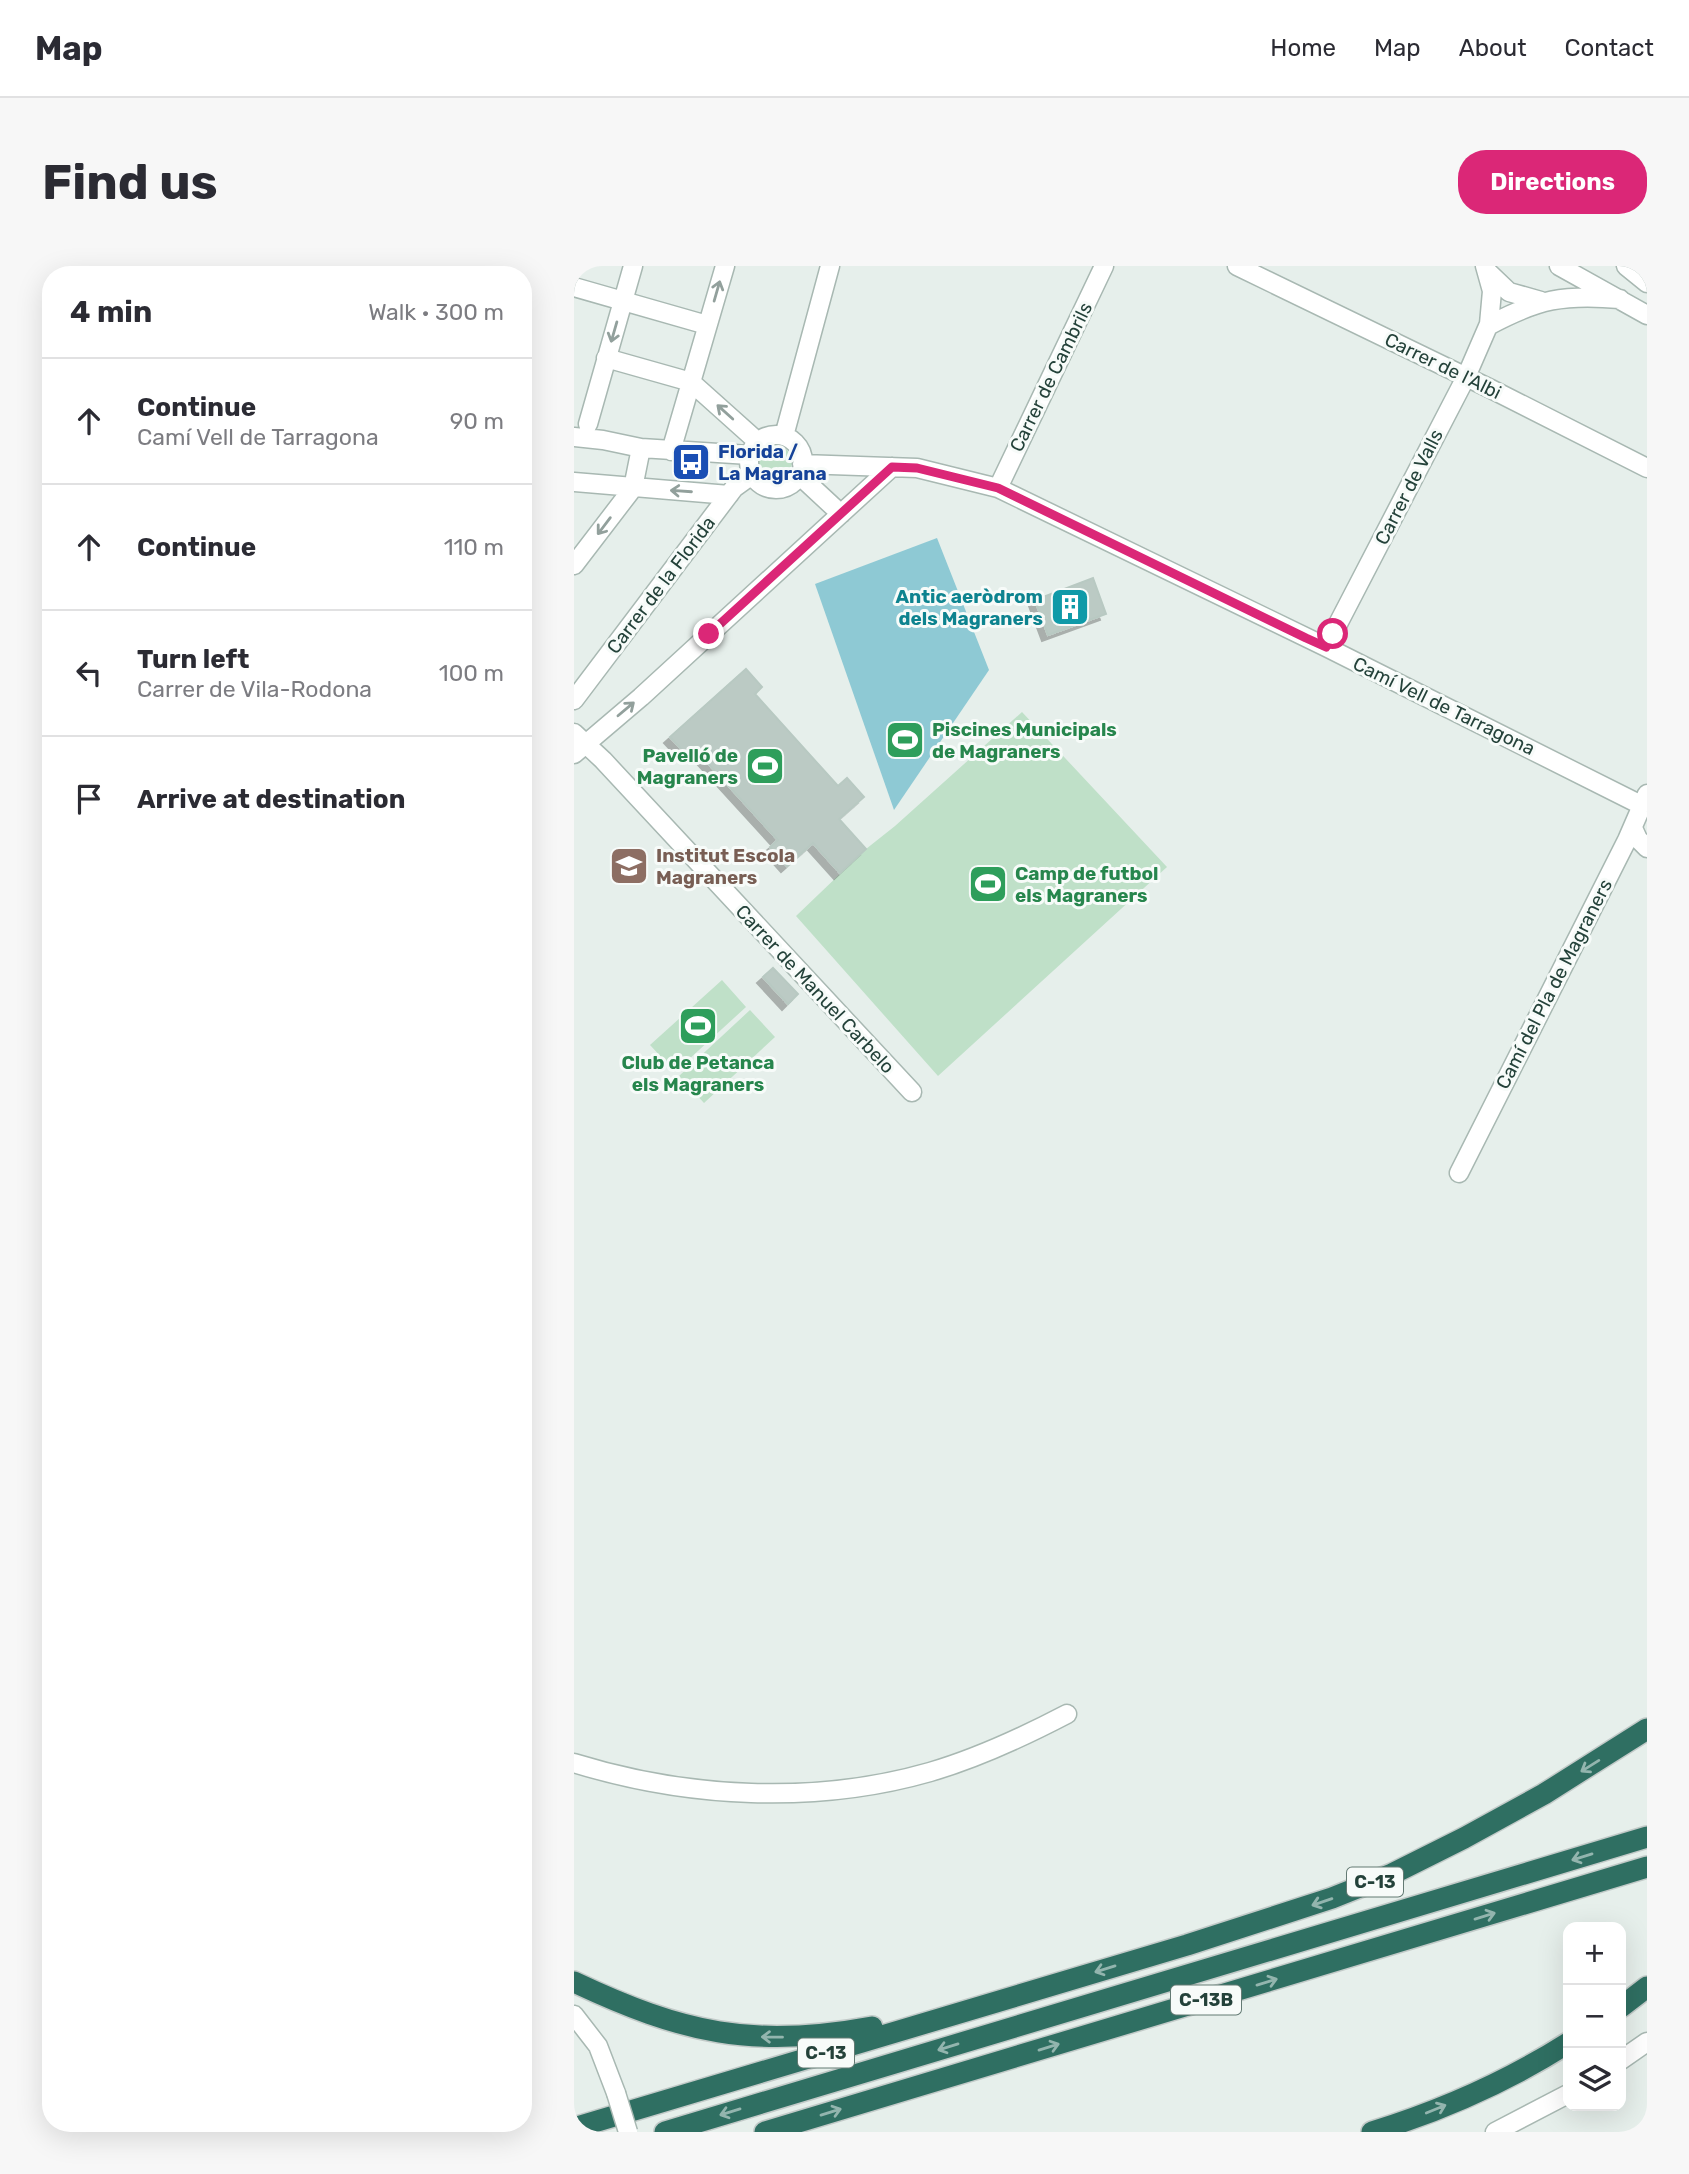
<!DOCTYPE html>
<meta charset="utf-8">
<style>
:root{--surface:#fff;--page:#f7f7f7;--text:#2b2b33;--muted:#7c7c81;--line:#e1e1e2;--accent:#db2777}
body{margin:0;font-family:Rubik,sans-serif;background:var(--page);color:var(--text)}
.controls{position:absolute;right:21px;bottom:21px;display:grid;overflow:hidden;border-radius:14px;box-shadow:0 7px 28px #0002}
.controls button{width:63px;height:63px;display:grid;place-items:center;padding:0;border:0;border-bottom:2px solid var(--line);background:var(--surface);color:var(--text);font:35px sans-serif}
.stop{position:absolute;width:21px;height:21px;margin:-16px;border:5px solid #db2777;border-radius:50%;background:#fff}
.stop.end{background:#db2777;border-color:#fff;box-shadow:0 2px 7px #0008}
.list{margin:0;padding:0;list-style:none}
h2{display:flex;justify-content:space-between;align-items:center;height:91px;margin:0;padding:0 28px;font-size:30px}
h2 small{font-size:23px;font-weight:400;color:var(--muted)}
.list li{display:grid;grid-template-columns:46px 1fr auto;gap:21px;align-items:center;box-sizing:border-box;height:126px;padding:0 28px;border-top:2px solid var(--line)}
.list b{display:block;font-size:26px;white-space:nowrap}
.list p{margin:0;font-size:23px;white-space:nowrap;color:var(--muted)}
.list em{font-size:23px;font-style:normal;color:var(--muted)}
.icon{flex:none;width:38px;height:38px;fill:none;stroke:currentColor;stroke-width:2;stroke-linecap:round;stroke-linejoin:round}
.map{position:relative;flex:none;width:1073px;height:1866px;overflow:hidden;border-radius:28px}
header{display:flex;align-items:center;gap:42px;box-sizing:border-box;height:98px;padding:0 35px;background:var(--surface);border-bottom:2px solid var(--line)}
header strong{font-size:33px}
nav{display:flex;gap:38px;margin-inline-start:auto;font-size:24px}
.intro{display:flex;align-items:center;justify-content:space-between;box-sizing:border-box;height:168px;padding:0 42px}
h1{margin:0;font-size:49px}
.button{padding:18px 32px;border-radius:28px;background:var(--accent);color:#fff;font-size:24px;font-weight:700}
main{display:flex;gap:42px;padding:0 42px}
aside{flex:1;background:var(--surface);border-radius:28px;box-shadow:0 7px 28px #0002}
.map>svg:first-child{display:block}
.green{fill:#bfe0c8}
.water{fill:#8ec9d4}
.building{fill:#bbcac4;stroke:#b8c9c2;stroke-width:2;filter:url(#shadow)}
.lines{fill:none;stroke-linecap:round;stroke-linejoin:round}
.minor-casing{stroke:#a8b8b2;stroke-width:21}
.highway-casing{stroke:#c2cac8;stroke-width:24}
.minor{stroke:#fff;stroke-width:18}
.highway{stroke:#2f6f62;stroke-width:21}
.minor-bridge-casing{stroke:#a8b8b2;stroke-width:21;stroke-linecap:butt}
.minor-bridge{stroke:#fff;stroke-width:18}
.oneway{stroke:#92a09c}
.oneway2{stroke:#93b5ae}
.route{stroke:#db2777;stroke-width:9}
.labels{text-anchor:middle;dominant-baseline:central;stroke-width:6;stroke-linejoin:round;paint-order:stroke}
.shield{fill:#f7fbf9;stroke:#637a73;stroke-width:2}
.shield-label{font-size:18px;font-weight:bold;fill:#24423a}
.street-label{font-size:19px;fill:#24423a;stroke:#f7fbf9}
.transit-label{font-size:19px;font-weight:bold;fill:#164399;stroke:#f7fbf9;text-anchor:start}
.culture-label{font-size:19px;font-weight:bold;fill:#0d838f;stroke:#f7fbf9;text-anchor:end}
.leisure-label{font-size:19px;font-weight:bold;fill:#27864d;stroke:#f7fbf9;text-anchor:start}
.education-label{font-size:19px;font-weight:bold;fill:#785e54;stroke:#f7fbf9;text-anchor:start}
</style>
<header>
<strong>Map</strong>
<nav><a>Home</a><a>Map</a><a>About</a><a>Contact</a></nav>
</header>
<div class="intro"><h1>Find us</h1><a class="button">Directions</a></div>
<main>
<aside>
<h2>4 min<small>Walk · 300 m</small></h2>
<ul class="list">
<li><svg class="icon" aria-label="ahead" viewBox="0 0 24 24"><path d="M12 20V5M6 11l6-6 6 6"/></svg><div><b>Continue</b><p>Camí Vell de Tarragona</p></div><em>90 m</em></li>
<li><svg class="icon" aria-label="ahead" viewBox="0 0 24 24"><path d="M12 20V5M6 11l6-6 6 6"/></svg><div><b>Continue</b></div><em>110 m</em></li>
<li><svg class="icon" aria-label="left" viewBox="0 0 24 24"><path d="M17 20v-9H6M10 6l-5 5 5 5"/></svg><div><b>Turn left</b><p>Carrer de Vila-Rodona</p></div><em>100 m</em></li>
<li><svg class="icon" aria-label="arrive" viewBox="0 0 24 24"><path d="M6 21V4h12l-3 4 3 4H6"/></svg><div><b>Arrive at destination</b></div></li>
</ul>
</aside>
<div class="map">
<svg width="1073" height="1866" viewBox="0 0 1073 1866">
<defs>
<filter id="shadow"><feDropShadow dx="-6" dy="6" stdDeviation="0" flood-color="#0004"/></filter>
</defs>
<rect width="100%" height="100%" fill="#e6efeb"/>
<path class="green" d="M184 196a17 17 0 1 1 34 0a17 17 0 1 1-34 0Z
M448,446l145,155 -229,209 -142,-160 70,-67 29,-23z
M148,714l24,27 -71,65 -25,-27z
M176,744l25,27 -71,66 -25,-27z"/>
<path class="water" d="M363,272l52,132 -95,140 -79,-226z"/>
<path class="building" d="M519,312l13,36 -58,21 -13,-35z
M172,403l16,18 -7,7 83,92 9,-8 17,19 -25,22 27,30 -26,24 -27,-30 -26,23 -17,-19 8,-7 -85,-93 -7,7 -16,-17z
M199,702l25,26 -10,10 -25,-27z"/>
<g class="lines">
<g class="minor-casing">
<path id="minor" d="M663,0l254,123 156,79
M985,0l88,49
M1052,0l21,17
M914,6l21,20 32,9
M0,21l133,38
M914,60c50,-27 76,-32 132,-27
M32,92l85,24 67,60
M14,158l45,-158
M175 196a27 27 0 1 1 54 0a27 27 0 1 1-54 0Z
M210,170l46,-170
M0,171l29,3 38,8 108,7
M97,185l54,-185
M228,198l115,4 81,20 328,159 315,158
M225,209l42,39
M0,216l155,13
M424,222l106,-222
M0,299l59,-77 8,-40
M752,381l140,-270 23,-53 3,-33 -7,-25
M0,434l160,-212 18,-13
M0,467l29,27 309,332
M0,488l67,-57 251,-230
M1059,562l5,11 9,9
M885,907l168,-333 20,-46
M0,1497c113,35 241,42 356,9 48,-14 93,-35 137,-58
M0,1749l24,31 18,47
M1047,1794l26,-18
M921,1866l73,-38"/>
</g>
<g class="highway-casing">
<path id="highway" d="M0,1716c108,51 179,67 298,45
M1047,1741l26,-20
M0,1862l613,-183 145,-47 60,-24 72,-36 80,-44 103,-65
M91,1866l982,-295
M191,1866l882,-265
M798,1866c68,-21 136,-51 196,-89"/>
</g>
<use href="#minor" class="minor"/>
<use href="#highway" class="highway"/>
<g class="minor-bridge-casing">
<path id="minor-bridge" d="M42,1827l12,39"/>
</g>
<use href="#minor-bridge" class="minor-bridge"/>
</g>
<defs><path id="oneway-shaft" d="M-6 0H5M1.5-3L5.5 0L1.5 3" fill="none" stroke-width="1.6" stroke-linecap="round" stroke-linejoin="round" transform="scale(1.75)"/></defs>
<g class="oneway">
<use href="#oneway-shaft" transform="translate(143 25) rotate(-74)"/>
<use href="#oneway-shaft" transform="translate(40 66) rotate(106)"/>
<use href="#oneway-shaft" transform="translate(151 146) rotate(-138)"/>
<use href="#oneway-shaft" transform="translate(107 225) rotate(-176)"/>
<use href="#oneway-shaft" transform="translate(30 260) rotate(127)"/>
<use href="#oneway-shaft" transform="translate(52 443) rotate(-40)"/>
</g>
<g class="oneway2">
<use href="#oneway-shaft" transform="translate(1016 1500) rotate(148)"/>
<use href="#oneway-shaft" transform="translate(1008 1591) rotate(163)"/>
<use href="#oneway-shaft" transform="translate(748 1636) rotate(161)"/>
<use href="#oneway-shaft" transform="translate(911 1650) rotate(-17)"/>
<use href="#oneway-shaft" transform="translate(531 1703) rotate(163)"/>
<use href="#oneway-shaft" transform="translate(693 1716) rotate(-17)"/>
<use href="#oneway-shaft" transform="translate(198 1771) rotate(-179)"/>
<use href="#oneway-shaft" transform="translate(374 1781) rotate(163)"/>
<use href="#oneway-shaft" transform="translate(475 1781) rotate(-17)"/>
<use href="#oneway-shaft" transform="translate(862 1843) rotate(-22)"/>
<use href="#oneway-shaft" transform="translate(156 1846) rotate(163)"/>
<use href="#oneway-shaft" transform="translate(257 1846) rotate(-17)"/>
</g>
<g class="lines">
<path class="route" d="M135,368l183,-167 25,1 81,20 308,150 20,9 7,-13"/>
</g>
<defs>
<g id="bus-square" transform="scale(2.0125)"><rect x="-9" y="-9" width="18" height="18" rx="4" fill="#1a4fb4" stroke="#f7fbf9"/><path d="M-5-6H5V4H4V6H2V4H-2V6H-4V4H-5ZM-3.5-4V0h7V-4ZM-3.5 1.2v1.5H-2V1.2ZM2 1.2v1.5H3.5V1.2Z" fill="#fff"/></g>
<g id="building-square" transform="scale(2.0125)"><rect x="-9" y="-9" width="18" height="18" rx="4" fill="#0f9aa8" stroke="#f7fbf9"/><path d="M-4-6H4V6H1V3H-1V6H-4ZM-2.5-4.3h1.7v1.8h-1.7ZM.8-4.3h1.7v1.8H.8ZM-2.5-1h1.7V.8h-1.7ZM.8-1h1.7V.8H.8Z" fill="#fff"/></g>
<g id="stadium-square" transform="scale(2.0125)"><rect x="-9" y="-9" width="18" height="18" rx="4" fill="#2e9e5b" stroke="#f7fbf9"/><path d="M0-5a6.5 5 0 1 0 0 10a6.5 5 0 1 0 0-10ZM-3.5-1.8h7v3.6h-7Z" fill="#fff"/></g>
<g id="school-square" transform="scale(2.0125)"><rect x="-9" y="-9" width="18" height="18" rx="4" fill="#8d6e63" stroke="#f7fbf9"/><path d="M0-5L7-2L0 1L-7-2ZM-4 1L0 2.5L4 1V4Q0 6-4 4Z" fill="#fff"/></g>
</defs>
<g fill-rule="evenodd">
<use href="#bus-square" x="117" y="196"/>
<use href="#building-square" x="496" y="341"/>
<use href="#stadium-square" x="331" y="474"/>
<use href="#stadium-square" x="191" y="500"/>
<use href="#school-square" x="55" y="600"/>
<use href="#stadium-square" x="414" y="618"/>
<use href="#stadium-square" x="124" y="760"/>
</g>
<g class="labels">
<g class="shield">
<rect x="773" y="1601.5" width="56" height="29" rx="5"/>
<rect x="597" y="1719.5" width="70" height="29" rx="5"/>
<rect x="224" y="1772.5" width="56" height="29" rx="5"/>
</g>
<g class="shield-label">
<text x="801" y="1616">C-13</text>
<text x="632" y="1734">C-13B</text>
<text x="252" y="1787">C-13</text>
</g>
<g class="street-label">
<text transform="translate(869 100) rotate(26)">Carrer de l'Albi</text>
<text transform="translate(477 111) rotate(-64)">Carrer de Cambrils</text>
<text transform="translate(835 221) rotate(-63)">Carrer de Valls</text>
<text transform="translate(87 319) rotate(-53)">Carrer de la Florida</text>
<text transform="translate(870 440) rotate(26)">Camí Vell de Tarragona</text>
<text transform="translate(980 718) rotate(-63)">Camí del Pla de Magraners</text>
<text transform="translate(241 723) rotate(47)">Carrer de Manuel Carbelo</text>
</g>
<g class="transit-label">
<text x="144" y="185">Florida /<tspan x="144" dy="22">La Magrana</tspan></text>
</g>
<g class="culture-label">
<text x="469" y="330">Antic aeròdrom<tspan x="469" dy="22">dels Magraners</tspan></text>
</g>
<g class="leisure-label">
<text x="358" y="463">Piscines Municipals<tspan x="358" dy="22">de Magraners</tspan></text>
<text x="164" y="489" text-anchor="end">Pavelló de<tspan x="164" dy="22">Magraners</tspan></text>
<text x="441" y="607">Camp de futbol<tspan x="441" dy="22">els Magraners</tspan></text>
<text x="124" y="796" text-anchor="middle">Club de Petanca<tspan x="124" dy="22">els Magraners</tspan></text>
</g>
<g class="education-label">
<text x="82" y="589">Institut Escola<tspan x="82" dy="22">Magraners</tspan></text>
</g>
</g>
</svg>
<div class="controls">
<button>+</button>
<button>−</button>
<button><svg class="icon" aria-label="layers" viewBox="0 0 24 24"><path d="M12 4l9 5-9 5-9-5zM3 14l9 5 9-5"/></svg></button>
</div>
<div class="stop" style="left:759px;top:368px"></div>
<div class="stop end" style="left:135px;top:368px"></div>
</div>
</main>
